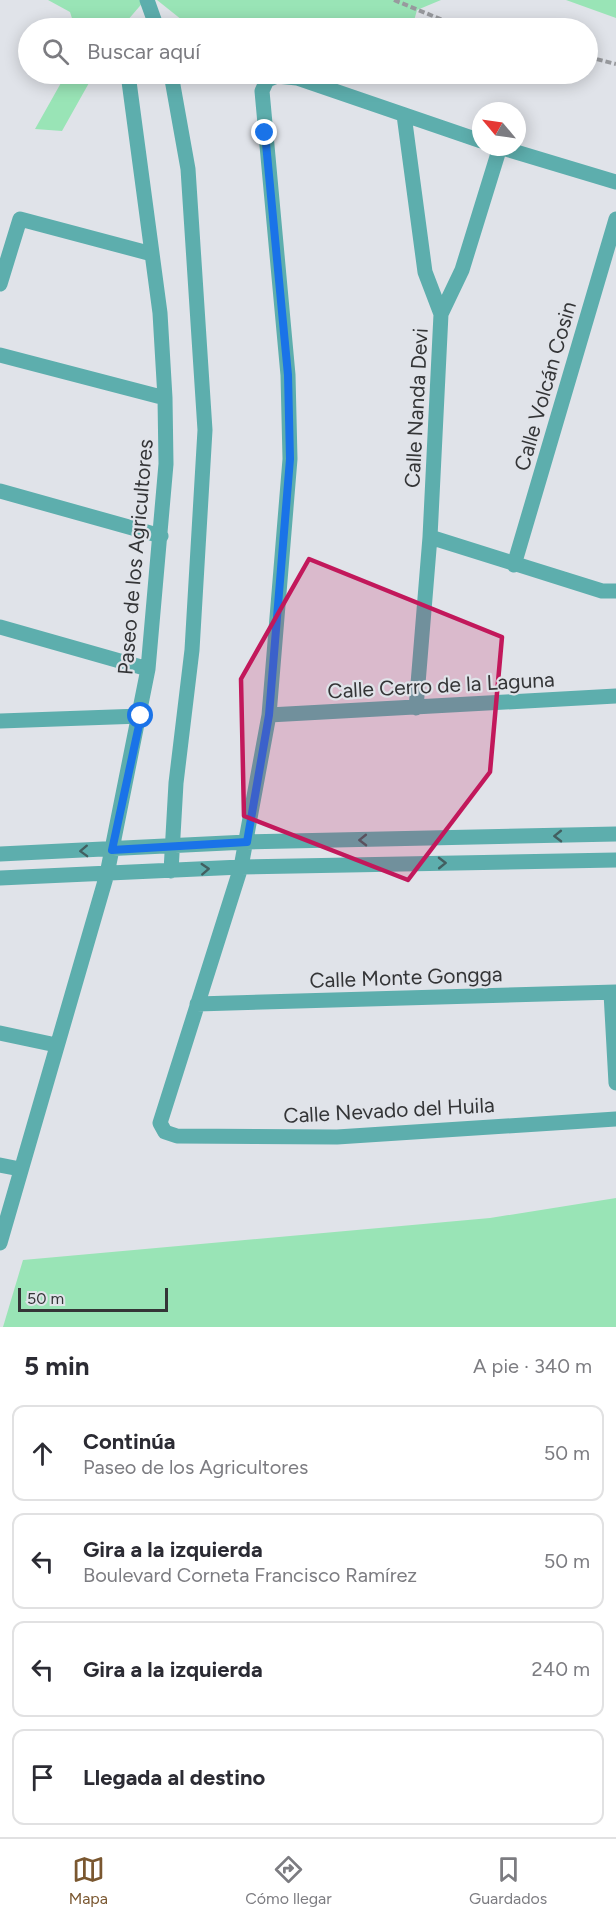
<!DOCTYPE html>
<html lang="es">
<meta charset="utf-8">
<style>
:root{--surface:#fff;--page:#f7f7f7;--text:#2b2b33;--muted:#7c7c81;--line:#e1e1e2;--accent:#7a5730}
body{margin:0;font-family:Figtree,sans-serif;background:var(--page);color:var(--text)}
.compass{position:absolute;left:472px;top:102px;width:54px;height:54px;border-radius:50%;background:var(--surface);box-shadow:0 3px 15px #0003;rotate:299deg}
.scale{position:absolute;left:18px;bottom:15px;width:150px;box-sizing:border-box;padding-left:6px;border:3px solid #343537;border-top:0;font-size:16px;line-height:21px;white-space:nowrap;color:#343537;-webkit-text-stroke:4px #e0e3e9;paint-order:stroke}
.stop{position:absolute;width:18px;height:18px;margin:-14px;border:4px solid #1a73e8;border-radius:50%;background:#fff}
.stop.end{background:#1a73e8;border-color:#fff;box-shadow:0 2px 6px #0008}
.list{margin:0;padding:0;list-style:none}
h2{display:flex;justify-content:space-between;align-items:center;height:78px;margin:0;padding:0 24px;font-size:26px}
h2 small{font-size:20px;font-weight:400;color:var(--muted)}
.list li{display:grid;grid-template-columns:39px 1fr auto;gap:18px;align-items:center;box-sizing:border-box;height:96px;margin:0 12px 12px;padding:0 12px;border:2px solid var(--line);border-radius:12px}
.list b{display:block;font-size:22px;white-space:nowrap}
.list p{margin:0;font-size:20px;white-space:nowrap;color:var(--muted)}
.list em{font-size:20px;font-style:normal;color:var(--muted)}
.icon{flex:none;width:33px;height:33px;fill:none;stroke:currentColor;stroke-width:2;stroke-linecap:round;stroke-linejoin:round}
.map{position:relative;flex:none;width:616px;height:1327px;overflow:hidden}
.search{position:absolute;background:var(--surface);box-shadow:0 3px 15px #0003;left:18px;right:18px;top:18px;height:66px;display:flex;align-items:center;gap:15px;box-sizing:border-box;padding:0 21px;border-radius:33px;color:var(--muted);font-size:22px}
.sheet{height:510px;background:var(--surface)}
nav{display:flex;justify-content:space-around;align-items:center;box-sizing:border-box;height:84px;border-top:2px solid var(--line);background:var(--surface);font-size:16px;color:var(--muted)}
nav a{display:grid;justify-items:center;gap:3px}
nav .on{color:var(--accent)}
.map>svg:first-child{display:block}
.green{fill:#99e4b6}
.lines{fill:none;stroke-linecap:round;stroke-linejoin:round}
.path{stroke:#989a9e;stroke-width:4;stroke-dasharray:6 3;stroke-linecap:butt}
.minor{stroke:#5daead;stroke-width:15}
.oneway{stroke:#425f60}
.route{stroke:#1a73e8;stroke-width:8}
.marked{fill:#c2185b;fill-opacity:0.2;stroke:#c2185b;stroke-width:4.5;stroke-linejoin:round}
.labels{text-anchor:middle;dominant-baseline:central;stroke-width:4.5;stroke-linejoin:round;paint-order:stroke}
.street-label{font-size:21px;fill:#343537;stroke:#e0e3e9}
</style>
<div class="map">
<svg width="616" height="1327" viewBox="0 0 616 1327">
<rect width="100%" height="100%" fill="#e0e3e9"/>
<path class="green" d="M48,0h97l-24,28h-46l-5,-16z
M157,0h284l-24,10 -5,18h-160l-8,-3 -52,3z
M566,0h50v18z
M66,74h28l-32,57 -27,-2z
M616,1198v129h-613l20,-67 467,-42z"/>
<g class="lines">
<path class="path" d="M394,0l68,28
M588,57l28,7"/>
<path class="minor" d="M147,0l10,28
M404,115l21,157 16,42 -11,223 -14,171
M481,141l-184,-63 -20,-2 -10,4 -5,11 26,284 2,84 -21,256 -28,152 -81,256 5,9 12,4 160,1 279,-18
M499,147l117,35
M0,284l20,-65 132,35
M441,314l21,-44 38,-123
M0,355l165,43
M0,491l161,45
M430,537l172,54h14
M514,565l102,-346
M0,627l148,42
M269,715l347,-19
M0,721l141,-5
M0,854l247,-12 369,-8
M171,871l5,-88 16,-133 13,-220 -17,-261 -17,-95
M0,878l241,-11 375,-7
M611,993l5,90
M197,1004l419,-12
M0,1033l56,12
M0,1165l20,4
M0,1243l107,-369 41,-205 18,-205 -1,-66 -5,-85 -32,-239"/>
</g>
<defs><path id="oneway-chevron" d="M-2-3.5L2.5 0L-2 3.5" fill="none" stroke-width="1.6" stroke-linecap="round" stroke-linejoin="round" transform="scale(1.5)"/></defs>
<g class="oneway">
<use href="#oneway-chevron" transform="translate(558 836) rotate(179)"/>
<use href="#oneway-chevron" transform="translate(363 840) rotate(179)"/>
<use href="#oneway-chevron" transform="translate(84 851) rotate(178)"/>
<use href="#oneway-chevron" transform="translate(442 863) rotate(-1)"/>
<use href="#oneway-chevron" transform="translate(205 869) rotate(-3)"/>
</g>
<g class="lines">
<path class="route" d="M141,716l-29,134 135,-8 22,-127 21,-256 -2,-84 -23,-242"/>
</g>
<path class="marked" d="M309,559l193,78 -12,135 -82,108 -164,-64 -3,-137z"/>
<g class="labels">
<g class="street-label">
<text transform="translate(545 386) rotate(-74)">Calle Volcán Cosin</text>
<text transform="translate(416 408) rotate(-87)">Calle Nanda Devi</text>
<text transform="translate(135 557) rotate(-85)">Paseo de los Agricultores</text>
<text transform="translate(441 685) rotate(-3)">Calle Cerro de la Laguna</text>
<text transform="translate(406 977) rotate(-2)">Calle Monte Gongga</text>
<text transform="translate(389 1110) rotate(-3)">Calle Nevado del Huila</text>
</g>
</g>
</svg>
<svg class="compass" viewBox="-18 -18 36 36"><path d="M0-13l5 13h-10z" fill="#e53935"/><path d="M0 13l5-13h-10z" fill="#7c7c81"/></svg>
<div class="scale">50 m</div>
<div class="stop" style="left:141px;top:716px"></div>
<div class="stop end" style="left:265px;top:133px"></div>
<div class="search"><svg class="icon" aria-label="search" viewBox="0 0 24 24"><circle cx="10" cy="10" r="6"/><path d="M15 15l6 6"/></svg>Buscar aquí</div>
</div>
<section class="sheet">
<h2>5 min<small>A pie · 340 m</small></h2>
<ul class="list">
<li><svg class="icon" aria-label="ahead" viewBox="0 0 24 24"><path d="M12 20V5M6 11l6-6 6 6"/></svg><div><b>Continúa</b><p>Paseo de los Agricultores</p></div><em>50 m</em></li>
<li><svg class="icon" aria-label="left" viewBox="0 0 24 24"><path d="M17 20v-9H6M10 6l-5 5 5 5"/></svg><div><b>Gira a la izquierda</b><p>Boulevard Corneta Francisco Ramírez</p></div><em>50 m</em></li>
<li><svg class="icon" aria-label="left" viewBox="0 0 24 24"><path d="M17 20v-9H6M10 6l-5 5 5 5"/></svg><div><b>Gira a la izquierda</b></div><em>240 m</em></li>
<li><svg class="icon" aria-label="arrive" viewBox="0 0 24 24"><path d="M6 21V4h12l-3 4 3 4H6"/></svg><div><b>Llegada al destino</b></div></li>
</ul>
</section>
<nav>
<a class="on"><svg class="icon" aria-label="map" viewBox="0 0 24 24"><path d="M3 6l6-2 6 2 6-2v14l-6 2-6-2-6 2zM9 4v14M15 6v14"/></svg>Mapa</a>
<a><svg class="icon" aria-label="directions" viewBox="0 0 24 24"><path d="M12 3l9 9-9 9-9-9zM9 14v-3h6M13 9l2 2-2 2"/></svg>Cómo llegar</a>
<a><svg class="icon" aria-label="saved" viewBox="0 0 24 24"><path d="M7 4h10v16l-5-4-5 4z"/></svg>Guardados</a>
</nav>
